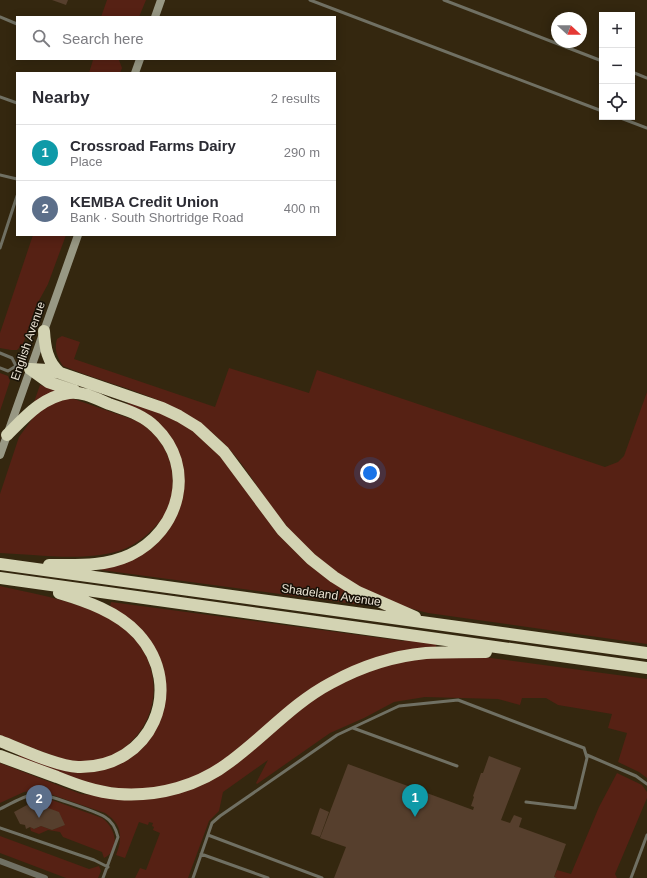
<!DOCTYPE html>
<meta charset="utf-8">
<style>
:root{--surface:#fff;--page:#f7f7f7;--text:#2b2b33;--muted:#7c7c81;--line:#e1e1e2;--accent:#1a73e8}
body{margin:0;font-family:Arial,sans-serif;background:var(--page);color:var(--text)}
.controls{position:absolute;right:12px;top:12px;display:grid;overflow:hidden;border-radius:0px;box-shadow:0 2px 10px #0003}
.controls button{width:36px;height:36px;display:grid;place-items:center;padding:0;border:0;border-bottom:1px solid var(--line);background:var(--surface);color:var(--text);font:20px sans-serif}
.compass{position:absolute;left:551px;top:12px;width:36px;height:36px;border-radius:50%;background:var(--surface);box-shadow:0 2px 10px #0003;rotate:111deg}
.you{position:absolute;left:370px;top:473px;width:14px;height:14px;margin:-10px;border:3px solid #fff;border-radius:50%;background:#1a73e8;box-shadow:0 0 0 6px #1a73e833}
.badge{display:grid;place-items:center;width:26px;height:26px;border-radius:50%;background:var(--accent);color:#fff;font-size:13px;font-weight:700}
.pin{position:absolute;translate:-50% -33px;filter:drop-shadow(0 1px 2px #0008)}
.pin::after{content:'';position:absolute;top:21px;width:14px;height:12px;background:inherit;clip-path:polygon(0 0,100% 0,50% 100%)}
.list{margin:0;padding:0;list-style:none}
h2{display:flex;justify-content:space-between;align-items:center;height:52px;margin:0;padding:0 16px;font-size:17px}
h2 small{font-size:13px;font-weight:400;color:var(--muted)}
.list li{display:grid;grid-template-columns:26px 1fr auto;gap:12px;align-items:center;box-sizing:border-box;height:56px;padding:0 16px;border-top:1px solid var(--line)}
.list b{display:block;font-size:15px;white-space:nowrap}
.list p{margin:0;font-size:13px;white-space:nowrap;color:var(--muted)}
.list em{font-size:13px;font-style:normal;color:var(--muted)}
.icon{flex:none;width:22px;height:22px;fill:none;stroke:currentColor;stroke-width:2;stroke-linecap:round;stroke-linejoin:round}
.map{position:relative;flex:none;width:647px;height:878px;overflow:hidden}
.search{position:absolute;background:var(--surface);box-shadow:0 2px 10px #0003;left:16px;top:16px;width:320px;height:44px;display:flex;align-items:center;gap:10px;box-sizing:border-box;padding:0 14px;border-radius:0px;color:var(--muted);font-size:15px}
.panel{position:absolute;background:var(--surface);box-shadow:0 2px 10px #0003;left:16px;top:72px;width:320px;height:164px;border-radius:0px}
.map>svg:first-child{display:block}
.green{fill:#562114}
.building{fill:#563f2d}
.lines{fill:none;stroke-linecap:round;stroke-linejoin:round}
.lane{stroke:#707063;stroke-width:3}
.street{stroke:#707063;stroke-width:6}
.secondary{stroke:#989884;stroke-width:8}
.highway{stroke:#d3d3b3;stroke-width:12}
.labels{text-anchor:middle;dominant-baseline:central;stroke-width:3;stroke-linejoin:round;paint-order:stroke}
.street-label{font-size:12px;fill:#e9e1d2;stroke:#171107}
</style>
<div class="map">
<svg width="647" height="878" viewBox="0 0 647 878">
<rect width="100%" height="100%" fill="#34270f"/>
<path class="green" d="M107,0h39l-7,17h-38z
M92,59h24l3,1 3,8 -2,5h-31l4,-13z
M33,235h33l-18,49 -12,22 -13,38 -6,6h-6l-11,-2v-15z
M62,336l18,6 -6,17 141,48 14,-39 80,25 8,-23 288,97 13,-5 6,-6 23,-64v252l-219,-31c-42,-10 -85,-30 -117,-60 -15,-15 -30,-33 -43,-51 -17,-24 -29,-46 -52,-66 -42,-39 -102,-49 -153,-70 -6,-9 -9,-16 -6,-27z
M0,373l8,3 2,5 -10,30z
M40,385l18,6 -25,14z
M66,399h8l63,22c27,16 39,42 35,72 -1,5 -1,11 -3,15 -11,19 -29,36 -50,43 -28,8 -57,6 -86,4 -11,-1 -22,-1 -33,-2v-59l19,-57 16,-22 9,-9z
M128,403l42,12 41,28 54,69 98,88 -1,5 -261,-35 1,-4 51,-19 15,-16 10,-18 3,-9 -1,-45 -53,-54z
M0,586c39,9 97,18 127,45 38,34 35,91 -7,120 -8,5 -24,12 -34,12 -24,-1 -62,-19 -86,-28z
M111,602l293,39 1,-2 31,4v6l-65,12 -165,114 -41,13 -39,2 -39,-7 -69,-26 1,-2 89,13 15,-6 20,-16 13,-19 8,-17 2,-24 -3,-20 -9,-19 -44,-40z
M483,657l164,22v99l-8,-6 -21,-10 9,-29 -19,-5 4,-14 -54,-9 -12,-7h-24l-2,7 -22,-6 -73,-2 -31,5 -30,16 -34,15 -73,51 -1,-1 12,-23 -45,32 -4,19 -10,10 -21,57h-53l5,-10 6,2 14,-37 -7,-3 1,-3 -2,-1 1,-3 -4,-1 -1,3 -9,-3 -14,36 -9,-3c7,-18 6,-31 -11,-42l-67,-23 -14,2 -24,11v-40l81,31 49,5 94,-26c33,-23 59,-54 92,-76 32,-20 71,-35 109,-39 19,-2 39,-1 58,-1z
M617,773l25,12 5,7v6l-32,76 2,4h-60l-3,-1 3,-7 14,4 28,-67z
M45,800h7l50,18c14,10 19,31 2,40l-2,-6 -39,-15 -3,-5 -12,-2 -9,4 -8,-3 -1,-4 4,2 7,-3 11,4 12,-5 -37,-20z
M0,836l89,33 10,-3 2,5 -3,7h-32l-66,-25z"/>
<path class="building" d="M52,0h16l-2,5z
M489,756l32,12 -20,52 9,3 4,-8 8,3 -3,9 47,17 -12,33 3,1h-223l12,-31 -26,-9 28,-74 125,46 1,-3 -3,-1 3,-9 -1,-1 8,-23h2z
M27,805l7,3 6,-3 19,7 6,13 -13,5 -11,-4 -7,3 -4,-2 -4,2 -1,-4 -5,-1 -6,-12z
M320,808l9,4 -9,25 -9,-3z"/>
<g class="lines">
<path class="lane" d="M310,0l292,111
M444,0l158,61
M0,17l17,7
M632,72l15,6
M0,97l17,6
M618,117l29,11
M0,175l17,4
M0,248l17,-52
M0,353l12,5 4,8
M0,368l8,3 8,-5 12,3
M353,728l104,38
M587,755l49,21 11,8
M0,809c10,-5 24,-13 34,-15 7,-2 63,18 71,23 7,4 11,12 13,20l-15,41
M0,828l94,32 14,7
M208,835l114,43
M201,854l67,24
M193,878l19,-55 8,-7 117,-81 62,-29 59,-6 126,48 3,10 -12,50 -49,-6
M631,878l16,-43"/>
<path class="street" d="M0,861l45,17"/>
<path class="secondary" d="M155,17l6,-17
M135,73l5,-14
M0,455l78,-220"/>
<path class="highway" d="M44,331c1,16 3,31 16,42
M30,369l18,1 12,3 102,35 17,8 18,11 27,25 58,78 29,29 23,18 24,15 57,25
M30,369l18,13 27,9
M7,435c18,-18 35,-38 62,-42 13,-2 28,6 40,11 16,6 33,10 46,23 42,40 25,104 -25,128 -26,12 -53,10 -81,10
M0,564l647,89
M0,578l647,90
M0,741c21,8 56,25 78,26 73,2 109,-79 60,-133 -20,-22 -52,-33 -79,-41
M0,756c19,7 38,14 57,21 20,8 39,15 61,17 40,3 81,-8 113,-33 34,-25 62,-58 100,-78 29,-16 62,-27 95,-30 20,-1 40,-1 60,-1"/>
</g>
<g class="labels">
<g class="street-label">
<text transform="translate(28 341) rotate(-71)">English Avenue</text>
<text transform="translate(331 595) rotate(8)">Shadeland Avenue</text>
</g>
</g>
</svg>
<div class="controls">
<button>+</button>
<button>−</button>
<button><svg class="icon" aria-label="locate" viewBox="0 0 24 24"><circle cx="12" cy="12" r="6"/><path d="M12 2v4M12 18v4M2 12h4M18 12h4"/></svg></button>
</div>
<svg class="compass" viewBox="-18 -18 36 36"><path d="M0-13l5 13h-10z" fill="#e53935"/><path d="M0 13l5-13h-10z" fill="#7c7c81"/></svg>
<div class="you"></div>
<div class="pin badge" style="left:415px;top:817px;background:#0f9aa8">1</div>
<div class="pin badge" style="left:39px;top:818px;background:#5c6f8a">2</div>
<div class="search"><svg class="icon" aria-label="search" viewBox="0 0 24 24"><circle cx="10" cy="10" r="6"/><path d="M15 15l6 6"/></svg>Search here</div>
<section class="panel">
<h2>Nearby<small>2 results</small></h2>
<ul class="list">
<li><span class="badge" style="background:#0f9aa8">1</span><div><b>Crossroad Farms Dairy</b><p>Place</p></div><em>290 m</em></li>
<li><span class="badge" style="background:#5c6f8a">2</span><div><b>KEMBA Credit Union</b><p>Bank · South Shortridge Road</p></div><em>400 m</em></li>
</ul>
</section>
</div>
